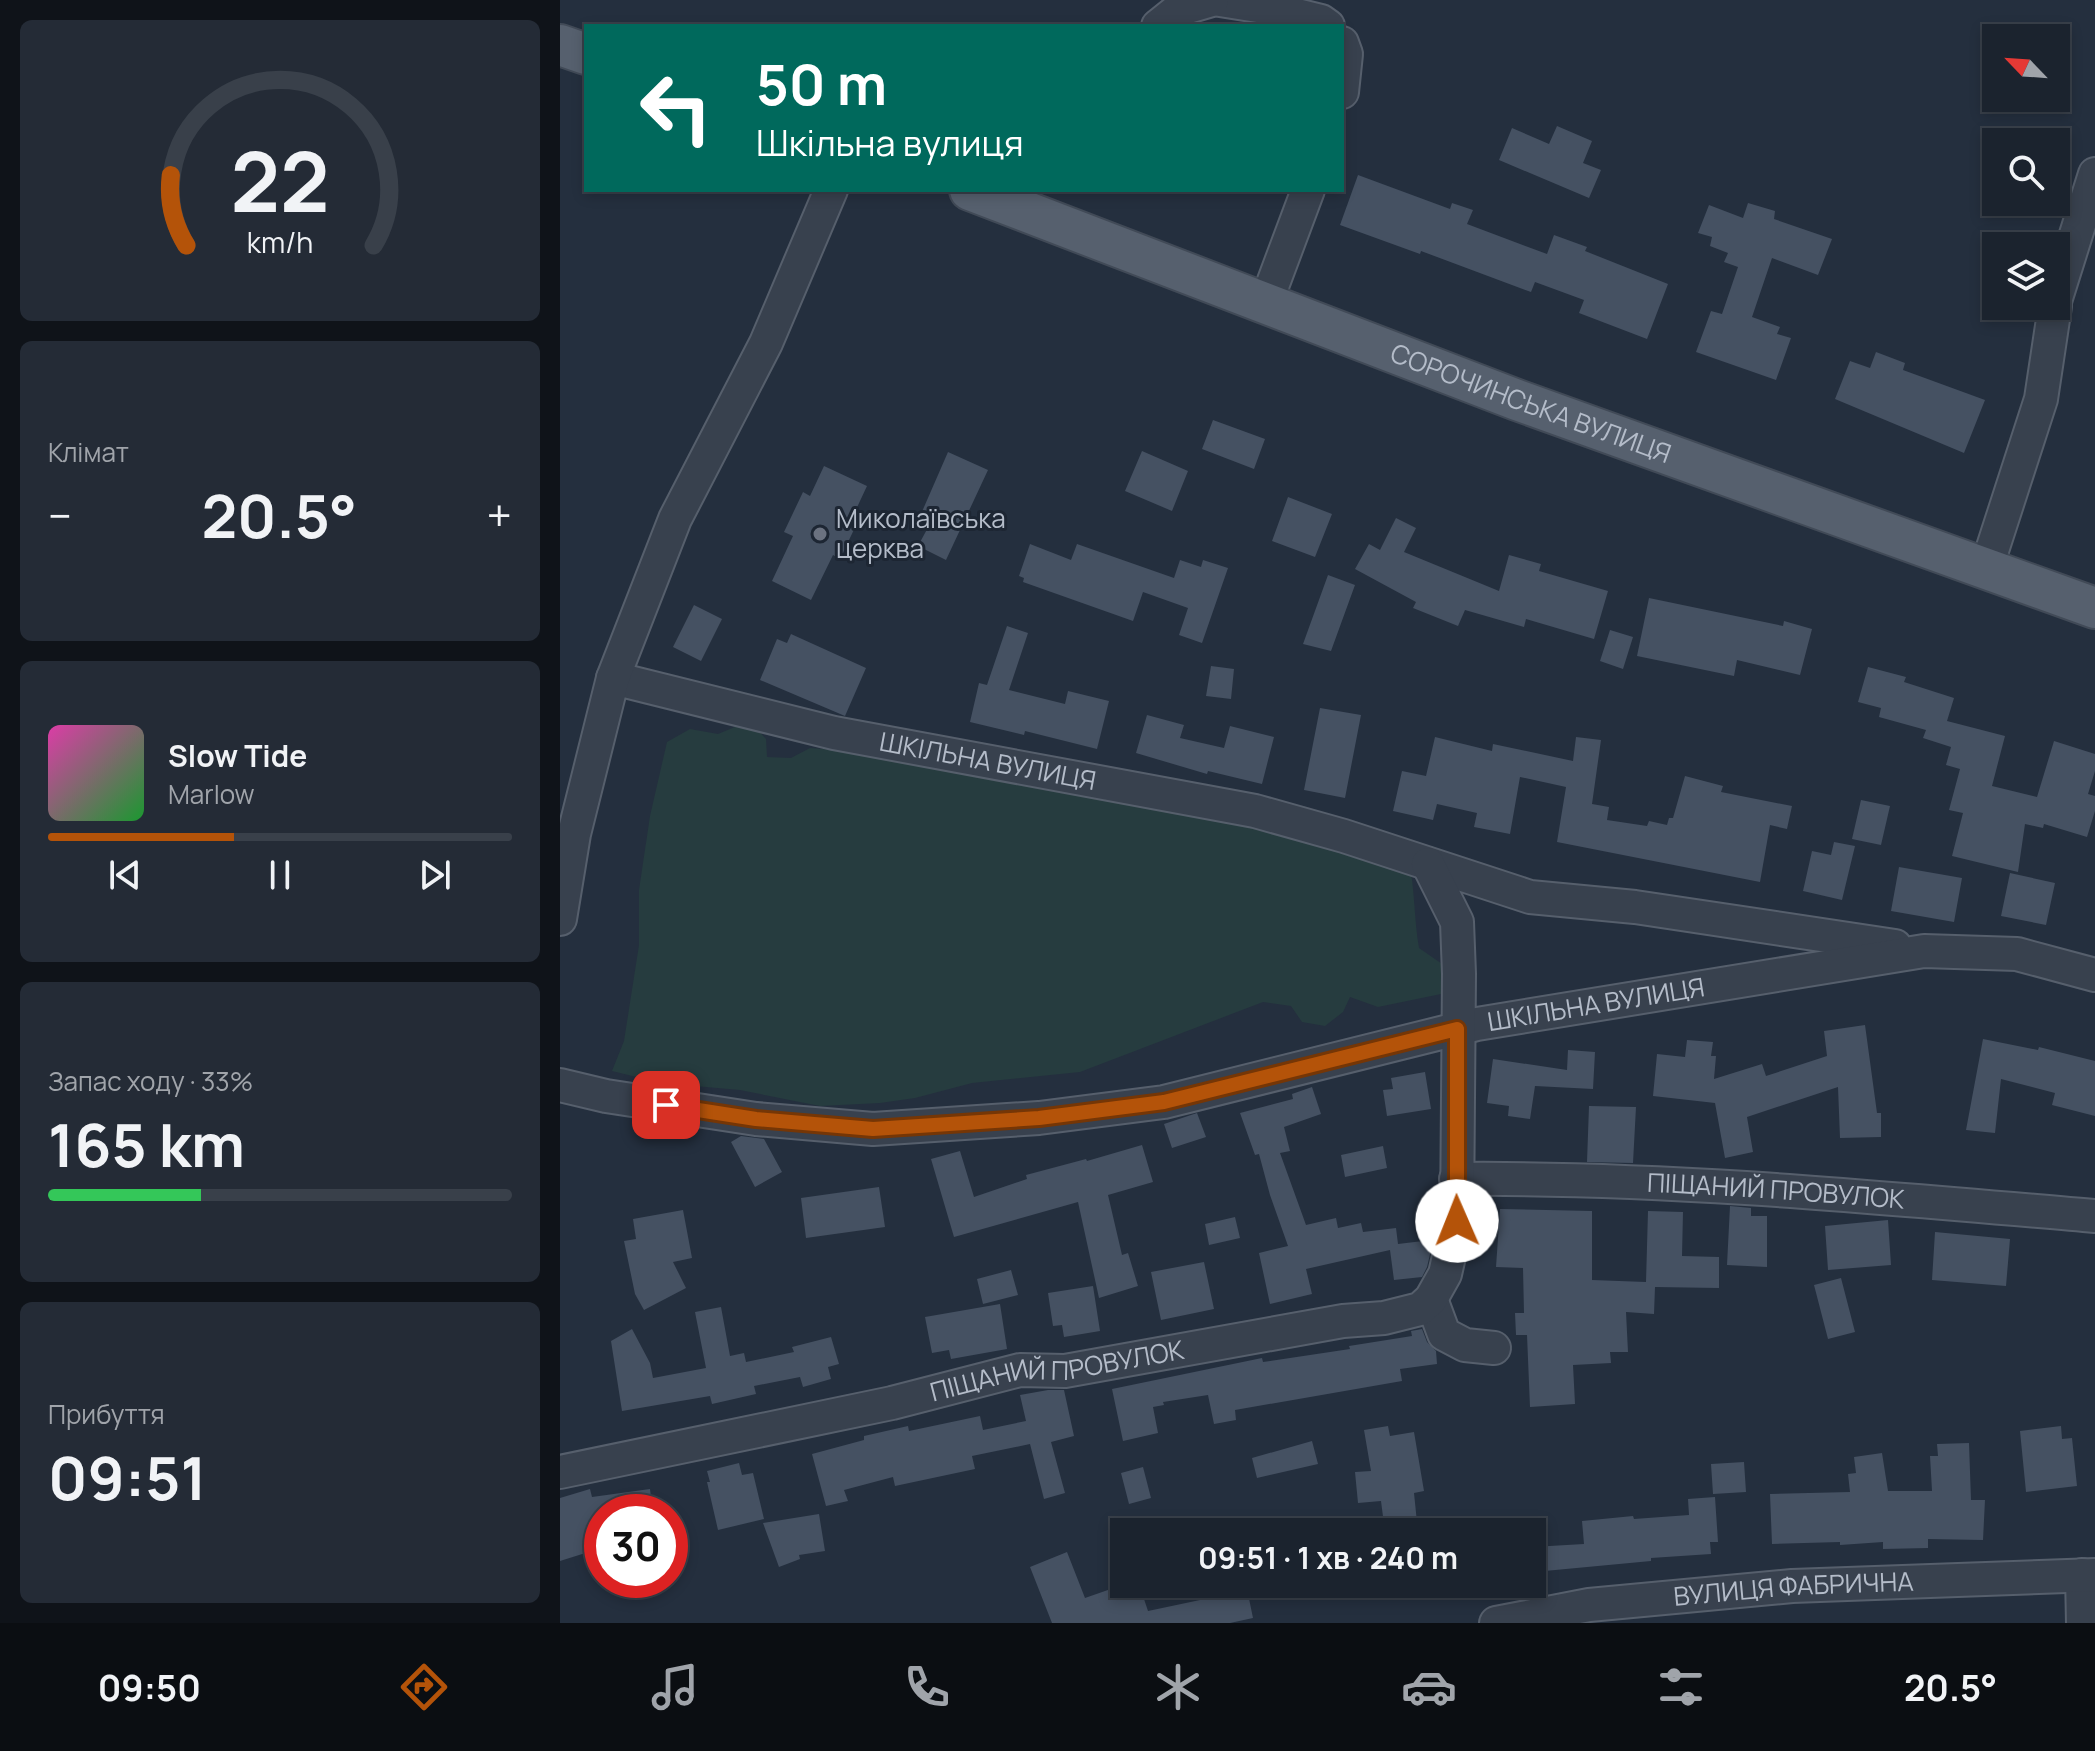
<!DOCTYPE html>
<html lang="uk">
<head>
<meta charset="utf-8">
<style>
  :root { --surface:#1b232e; --page:#242b36; --text:#f1f3f6; --muted:#a0a4aa; --line:#39404a; --accent:#b45309 }
  body { margin:0; font-family:Manrope,sans-serif; background:var(--page); color:var(--text); height:100vh; display:flex; flex-direction:column; font-size:30px; white-space:nowrap }
  * { box-sizing:border-box; margin:0 }
  p { font-size:26px; color:var(--muted) }
  .icon { flex:none; width:44px; height:44px; fill:none; stroke:currentColor; stroke-width:2; stroke-linecap:round; stroke-linejoin:round }
  .map { position:relative; flex:1; overflow:hidden }
  .drawer { display:flex; flex-direction:column; gap:20px; padding:20px; background:#0f1319; width:560px }
  .drawer>* { flex:none }
  .top-card { position:absolute; left:24px; top:24px; width:760px; height:168px; border-radius:0px; box-shadow:0 4px 12px #0003,0 0 0 2px var(--line); background:#00695c; color:#fff; overflow:hidden }
  .needle { width:52px; rotate:295deg }
  .buttons { position:absolute; left:1422px; top:24px; display:grid; gap:16px }
  .buttons a { display:grid; place-items:center; width:88px; height:88px; border-radius:0px; background:var(--surface); box-shadow:0 4px 12px #0003,0 0 0 2px var(--line); font-size:40px }
  .speed { position:absolute; left:24px; top:1494px; display:flex; gap:16px; font-size:40px; font-weight:700; text-align:center }
  .speed>* { display:grid; place-content:center; width:104px; height:104px; border-radius:50%; background:var(--surface); box-shadow:0 4px 12px #0003,0 0 0 2px var(--line); line-height:1 }
  .speed .limit { border:12px solid #d22; background:#fff; color:#111 }
  .pin { position:absolute; display:grid; place-items:center; width:68px; height:68px; color:#fff; margin:-34px; border-radius:16px; box-shadow:0 4px 12px #0006 }
  .me { position:absolute; width:88px; margin:-44px; rotate:359deg; stroke-linejoin:round; filter:drop-shadow(0 0 6px #0008) }
  .turn { display:flex; align-items:center; gap:28px; height:168px; padding:0 40px; font-size:36px }
  .turn .icon { width:104px; height:104px; stroke-width:2.5 }
  .turn b { display:block; font-size:56px; line-height:68px }
  .big { font-size:60px; font-weight:700; line-height:1.1 }
  .drawer .widget { flex:1; display:flex; flex-direction:column; justify-content:center; gap:12px; min-width:0; padding:0 28px; border-radius:12px; background:var(--page) }
  .drawer .dial { align-items:center; gap:0 }
  .dial svg { height:208px; overflow:visible; fill:none; stroke:var(--line); stroke-width:7; stroke-linecap:round; text-anchor:middle }
  .dial text { fill:var(--text); stroke:none }
  .song { display:flex; align-items:center; gap:24px }
  .cover { width:96px; height:96px; border-radius:12px; background:linear-gradient(135deg,hsl(320 70% 55%),hsl(130 70% 35%)) }
  .played { height:8px; border-radius:4px; background:linear-gradient(90deg,var(--accent) 40%,var(--line) 40%) }
  .keys { display:flex; justify-content:space-around; direction:ltr }
  .heat { display:flex; justify-content:space-between; align-items:center; font-size:44px; direction:ltr }
  .charge { height:12px; border-radius:6px; background:linear-gradient(90deg,#34c759 33%,var(--line) 0) }
  .trip { position:absolute; left:550px; top:1518px; width:436px; height:80px; border-radius:0px; background:var(--surface); box-shadow:0 4px 12px #0003,0 0 0 2px var(--line); font-weight:700; line-height:80px; text-align:center }
  .dock { display:flex; height:128px; justify-content:space-around; align-items:center; background:#0b0e12; color:var(--muted) }
  .dock .icon { width:56px; height:56px }
  .dock .current { color:var(--accent) }
  .dock b { font-size:36px; color:var(--text) }
  main { display:flex; flex:1; min-height:0 }
  .map>svg:first-child { display:block }
  .green { fill:#263c3f }
  .building { fill:#455162 }
  .lines { fill:none; stroke-linecap:round; stroke-linejoin:round }
  .minor-casing { stroke:#565f6c; stroke-width:36 }
  .major-casing { stroke:#414a57; stroke-width:44 }
  .minor { stroke:#38414e; stroke-width:32 }
  .major { stroke:#56606e; stroke-width:40 }
  .route-casing { stroke:#753606; stroke-width:20 }
  .route { stroke:#b45309; stroke-width:14 }
  .worship-dot { fill:#6b7280; stroke:#1d2633; stroke-width:3 }
  .labels { text-anchor:middle; stroke-width:6; stroke-linejoin:round; paint-order:stroke }
  .street-label { font-size:26px; fill:#b4bcc9; stroke:#1d2633 }
  .poi-label { font-size:26px; fill:#b4bcc9; stroke:#1d2633; text-anchor:start }
</style>
</head>
<body>
<main>
<section class="drawer">
<div class="widget dial"><svg viewBox="0 0 100 80">
<path d="M14 69A42 42 0 1 1 86 69"/>
<path d="M14 69A42 42 0 0 1 8 42" stroke="#b45309"/>
<text x="50" y="56" font-size="32" font-weight="700">22</text>
<text x="50" y="72" font-size="11">km/h</text>
</svg></div>
<div class="widget"><p>Клімат</p>
<div class="heat"><a>−</a><b class="big">20.5°</b><a>+</a></div>
</div>
<div class="widget">
<div class="song"><i class="cover"></i><div><b>Slow Tide</b><p>Marlow</p></div></div>
<div class="played"></div>
<div class="keys"><svg class="icon" aria-label="previous" viewBox="0 0 24 24"><path d="M18 5L8 12l10 7zM5 5v14"/></svg><svg class="icon" aria-label="pause" viewBox="0 0 24 24"><path d="M8 5v14M16 5v14"/></svg><svg class="icon" aria-label="next" viewBox="0 0 24 24"><path d="M6 5l10 7-10 7zM19 5v14"/></svg></div>
</div>
<div class="widget"><p>Запас ходу · 33%</p><b class="big">165 km</b><div class="charge"></div></div>
<div class="widget"><p>Прибуття</p><b class="big">09:51</b></div>
</section>
<div class="map">
<svg width="1535" height="1623" viewBox="0 0 1535 1623">
  <rect width="100%" height="100%" fill="#242f3e"/>
  <!-- green -->
  <path class="green" d="M182,724l11,1 13,14 1,18 24,1 19,-10 41,3 266,44 292,66c6,29 5,58 10,87l26,18 -4,28 -63,13 -28,-10 -7,15 -18,14 -23,-4 -11,-16 -28,-4 -183,70 -108,11 -57,15 -35,5 -60,3 -80,-16 -79,-7 -49,-12 12,-30 15,-96v-55l11,-74 17,-74 23,-13 28,5z"/>
  <!-- building -->
  <path class="building" d="M997,126l35,15 -9,22 18,7 -12,28 -90,-38 13,-32 37,16z
    M798,175l92,34 2,-6 21,7 -6,14 80,30 7,-19 33,12 -2,4 83,33 -21,55 -68,-26 5,-13 -49,-18 -4,10 -110,-41 -1,3 -80,-29z
    M1188,203l27,8 -1,8 58,20 -14,36 -46,-17 -20,59 28,10 -3,7 14,4 -15,42 -80,-28 15,-41 11,3 16,-47 -14,-5 4,-9 -18,-7 2,-9 -14,-4 11,-28 34,13z
    M1316,352l29,11 -2,7 82,30 -21,53 -129,-54 15,-38 20,7z
    M653,420l52,19 -11,30 -52,-20z
    M582,451l46,20 -16,40 -47,-20z
    M388,452l40,18 -42,90 -28,-14 14,-26 -11,-6z
    M264,466l43,20 -14,30 6,3 -19,40 -7,-4 -22,45 -39,-19 21,-45 -9,-4 19,-40 7,4z
    M728,497l44,17 -17,43 -43,-16z
    M836,518l20,10 -12,24 95,39 10,-36 32,9 -2,7 69,20 -14,48 -68,-20 -2,8 -59,-17 -7,16 -45,-18 3,-6 -61,-33 14,-25 11,6z
    M470,544l41,16 6,-16 97,34 6,-18 21,7 2,-7 25,8 -26,75 -23,-8 9,-27 -45,-16 -10,29 -110,-39 1,-4 -5,-2z
    M768,575l27,10 -24,66 -28,-7z
    M1089,598l134,28 1,-5 28,8 -12,46 -63,-15 -3,16 -97,-20z
    M134,605l28,14 -21,42 -28,-14z
    M447,626l21,7 -19,57 56,14 3,-13 41,10 -12,48 -72,-18 -1,4 -54,-13 9,-39 8,2z
    M1050,630l23,7 -10,32 -23,-8z
    M231,634l75,34 -21,48 -85,-36 17,-41 10,4z
    M651,666l23,3 -3,30 -25,-3z
    M1308,667l38,10 -2,5 50,16 -7,23 58,15 -13,50 45,11 17,-56 41,13v17l-7,23 7,2v15l-8,26 -43,-13 -1,4 -18,-4 -7,48 -66,-16 11,-43 -14,-3 11,-41 -14,-4 5,-18 -28,-9 3,-8 -47,-13 2,-9 -23,-6z
    M760,708l41,7 -16,83 -41,-8z
    M587,715l37,10 -4,13 44,10 6,-22 44,11 -12,47 -54,-13 -1,3 -71,-21z
    M875,737l57,14 1,-7 80,17 3,-24 25,3 -9,64 17,3 -2,13 40,6 2,-5 18,4 2,-7h4l12,-42 38,10 -2,6 71,14 -5,23 -17,-4 -10,57 -203,-40 9,-55 -46,-10 -10,57 -36,-7 3,-14 -40,-9 -4,16 -40,-9 9,-40 24,5z
    M1301,800l29,6 -9,39 -29,-6z
    M1274,842l21,4 -13,54 -39,-9 9,-40 19,4z
    M1339,867l63,11 -8,44 -63,-11z
    M1450,873l45,10 -9,42 -45,-9z
    M1305,1025l12,88h4v24l-41,1 -2,-51 -91,30 6,35 -28,6 -10,-55 -62,-7 4,-42 28,3 2,-17 26,2 -2,14h5l-2,23 48,-15 4,12 61,-20 -3,-25z
    M1423,1039l55,11 1,-3 56,14v55l-43,-11 3,-12 -54,-14 -6,54 -29,-3z
    M1008,1050l27,2 -2,37 -58,-3 -5,33 -22,-3 1,-10 -22,-3 6,-44 74,11z
    M865,1072l6,37 -44,7 -4,-26 10,-1 -2,-11z
    M752,1087l9,27 -37,13 6,24 -10,2 26,72 30,-7 2,10 23,-5 2,9 33,-4 2,16 33,-4 1,6 -5,21 -5,10 -28,3 -4,-30 -84,19 6,25 -42,10 -11,-51 29,-7 -18,-51 -11,-41 -4,1 -15,-42 53,-14 -1,-5z
    M1029,1106l47,1 -3,56 -46,-1z
    M637,1113l9,24 -34,11 -8,-24z
    M181,1136l23,3 18,33 -27,15 -24,-45z
    M582,1145l11,37 -45,13 14,60 6,-2 10,33 -39,12 -21,-96 -124,35 -23,-78 29,-8 14,46 53,-18 -1,-4 60,-16 1,2z
    M823,1146l4,22 -42,9 -4,-22z
    M319,1187l6,40 -79,11 -5,-40z
    M1170,1206l21,2v8h16v51l-40,-2z
    M940,1209l92,2v69l54,2 2,-71 35,1 -1,44 37,1v31l-64,-1 -1,27 -28,-2 2,40h-18l1,11 -38,2 2,39 -45,3 -3,-72h-11l-1,-22h9l-1,-45 -27,-1z
    M123,1210l9,48 -19,4 13,26 -42,22 -9,-16 -11,-53 12,-2 -3,-20z
    M675,1217l5,21 -31,7 -4,-21z
    M1328,1220l3,45 -63,5 -3,-44z
    M1375,1232l75,7 -4,47 -74,-6z
    M644,1262l10,47 -53,11 -10,-48z
    M451,1270l7,25 -35,9 -6,-25z
    M1281,1278l14,54 -27,7 -14,-54z
    M533,1286l7,45 -36,6 -2,-12 -9,1 -5,-33z
    M440,1304l7,45 -56,10 -2,-9 -17,3 -7,-36z
    M161,1307l9,49 14,-3 2,9 48,-10 -2,-5 39,-10 8,27 -11,3 3,12 -28,8 -3,-10 -46,9 2,8 -44,10 -2,-8 -88,15 -11,-70 21,-12 18,34 3,15 53,-10 -11,-56z
    M862,1329l5,13 9,9 1,13 -37,5 2,12 -167,29 1,10 -22,4 -6,-29 -45,7 1,3 -11,2 5,26 -35,8 -11,-52 150,-31 1,4 87,-13 -1,-3 63,-10 -1,-5z
    M488,1390h16l10,46 -23,6 14,51 -21,6 -14,-55 -58,12 3,13 -80,17 -2,-9 -49,13 4,11 -22,5 -14,-52 52,-14v-4l44,-10 1,5 71,-15 3,14 43,-9 -6,-26z
    M828,1426l2,10 24,-4 10,59 -10,2 4,39h-33l-4,-31 -23,2 -3,-31 16,-1 -7,-41z
    M1501,1426l1,13 10,-1 5,48 -51,6 -6,-61z
    M752,1441l6,23 -61,14 -5,-20z
    M1409,1443l2,57h14l-2,40 -55,-1v9l-45,1v-7l-43,3v-3l-68,2 -2,-50 80,-2 -2,-18 8,-1 -2,-16 28,-4 6,38h44l-2,-35h8l-1,-12z
    M1184,1462l2,30 -33,2 -2,-30z
    M179,1463l3,12 11,-2 11,46 -46,11 -11,-48h3l-3,-11z
    M583,1467l8,31 -22,6 -8,-31z
    M30,1489l2,8 58,-8 3,23h-51v19l-12,4 5,15 -35,11v-63z
    M1155,1497l3,45h-8l1,12 -60,4v3l-117,11 -2,-25 52,-3 -2,-23 51,-5 1,3 55,-4 -1,-16z
    M259,1514l6,37 -26,4 1,4 -21,8 -16,-44z
    M507,1552l18,46 40,-14h14l9,27 52,-11 -3,-12 18,-4h31l7,34 -23,5h-178l-22,-56z"/>
  <g class="lines">
    <!-- minor casing -->
    <g class="minor-casing">
      <g id="minor">
        <path d="M660,0l44,7 57,14 7,5"/>
        <path d="M598,26l20,-16 34,-10"/>
        <path d="M782,43l4,11 -4,38"/>
        <path d="M1496,298l39,-124"/>
        <path d="M705,305l43,-115"/>
        <path d="M1426,569l55,-170 14,-93"/>
        <path id="s1" d="M53,678l221,55 421,78 89,25 186,61 105,10 260,39"/>
        <path d="M0,919l14,-85 39,-156 62,-159 91,-176 65,-153"/>
        <path id="s2" d="M0,1085l46,11 150,23 117,10 166,-11 125,-16 313,-78 447,-73 93,3 78,21"/>
        <path id="s3" d="M896,1179c211,-2 429,19 639,37"/>
        <path d="M871,1299l13,35 21,11 29,3"/>
        <path id="s4" d="M0,1472l332,-69 128,-33 45,1 278,-50 41,-3 36,-9 11,-10 14,-25 12,-53 2,-247 -2,-52 -29,-58"/>
        <path d="M1522,1575l1,48"/>
        <path id="s5" d="M936,1623l93,-18 203,-19 303,-11"/>
      </g>
    </g>
    <!-- major casing -->
    <g class="major-casing">
      <g id="major">
        <path d="M0,45l26,9"/>
        <path id="s6" d="M410,190l547,210 578,208"/>
      </g>
    </g>
    <!-- minor -->
    <use href="#minor" class="minor"/>
    <!-- major -->
    <use href="#major" class="major"/>
  </g>
  <g class="lines">
    <!-- route casing -->
    <g class="route-casing">
      <path id="route" d="M106,1105l90,14 117,10 166,-11 125,-16 293,-73v192"/>
    </g>
    <!-- route -->
    <use href="#route" class="route"/>
  </g>
  <!-- markers -->
  <circle class="worship-dot" cx="260" cy="534" r="8"/>
  <g class="labels">
    <!-- street labels -->
    <g class="street-label">
      <text dy="9" stroke="none"><textPath href="#s6" startOffset="600">СОРОЧИНСЬКА ВУЛИЦЯ</textPath></text>
      <text dy="9" stroke="none"><textPath href="#s1" startOffset="384">ШКІЛЬНА ВУЛИЦЯ</textPath></text>
      <text dy="9" stroke="none"><textPath href="#s2" startOffset="1052">ШКІЛЬНА ВУЛИЦЯ</textPath></text>
      <text dy="9" stroke="none"><textPath href="#s3" startOffset="320">ПІЩАНИЙ ПРОВУЛОК</textPath></text>
      <text dy="9" stroke="none"><textPath href="#s4" startOffset="508">ПІЩАНИЙ ПРОВУЛОК</textPath></text>
      <text dy="9" stroke="none"><textPath href="#s5" startOffset="300">ВУЛИЦЯ ФАБРИЧНА</textPath></text>
    </g>
    <!-- poi labels -->
    <g class="poi-label">
      <text x="276" y="528">Миколаївська<tspan x="276" dy="30">церква</tspan></text>
    </g>
  </g>
</svg>
<div class="buttons">
<a><svg class="needle" viewBox="-14 -14 28 28"><path d="M0-13l5 13h-10z" fill="#e53935"/><path d="M0 13l5-13h-10z" fill="#a0a4aa"/></svg></a>
<a><svg class="icon" aria-label="search" viewBox="0 0 24 24"><circle cx="10" cy="10" r="6"/><path d="M15 15l6 6"/></svg></a>
<a><svg class="icon" aria-label="layers" viewBox="0 0 24 24"><path d="M12 4l9 5-9 5-9-5zM3 14l9 5 9-5"/></svg></a>
</div>
<div class="speed"><div class="limit">30</div></div>
<div class="pin" style="left:106px;top:1105px;background:#d93025"><svg class="icon" aria-label="arrive" viewBox="0 0 24 24"><path d="M6 21V4h12l-3 4 3 4H6"/></svg></div>
<svg class="me" style="left:897px;top:1221px" viewBox="-20 -20 40 40"><circle r="19" fill="#fff"/><path d="M0-13L10 11 0 6-10 11z" fill="#b45309"/></svg>
<div class="trip">09:51 · 1 хв · 240 m</div>
<div class="top-card">
<div class="turn"><svg class="icon" aria-label="left" viewBox="0 0 24 24"><path d="M17 20v-9H6M10 6l-5 5 5 5"/></svg><div><b>50 m</b>Шкільна вулиця</div></div>
</div>
</div>
</main>
<nav class="dock">
<b>09:50</b>
<svg class="icon current" aria-label="directions" viewBox="0 0 24 24"><path d="M12 3l9 9-9 9-9-9zM9 14v-3h6M13 9l2 2-2 2"/></svg>
<svg class="icon" aria-label="music" viewBox="0 0 24 24"><path d="M9 18V5l10-2v13"/><circle cx="6" cy="18" r="3"/><circle cx="16" cy="16" r="3"/></svg>
<svg class="icon" aria-label="phone" viewBox="0 0 24 24"><path d="M5 4h4l2 5-3 2q2 4 5 5l2-3 5 2v4C11 20 4 13 5 4z"/></svg>
<svg class="icon" aria-label="climate" viewBox="0 0 24 24"><path d="M12 3v18M4 7l16 10M4 17L20 7"/></svg>
<svg class="icon" aria-label="car" viewBox="0 0 24 24"><path d="M5 17H2v-5l4-1 3-4h7l3 4 3 1v5h-3M9 17h6M6 11h13"/><circle cx="7" cy="17" r="2"/><circle cx="17" cy="17" r="2"/></svg>
<svg class="icon" aria-label="filters" viewBox="0 0 24 24"><path d="M4 7h16M4 17h16"/><circle cx="9" cy="7" r="2"/><circle cx="15" cy="17" r="2"/></svg>
<b>20.5°</b>
</nav>
</body>
</html>
